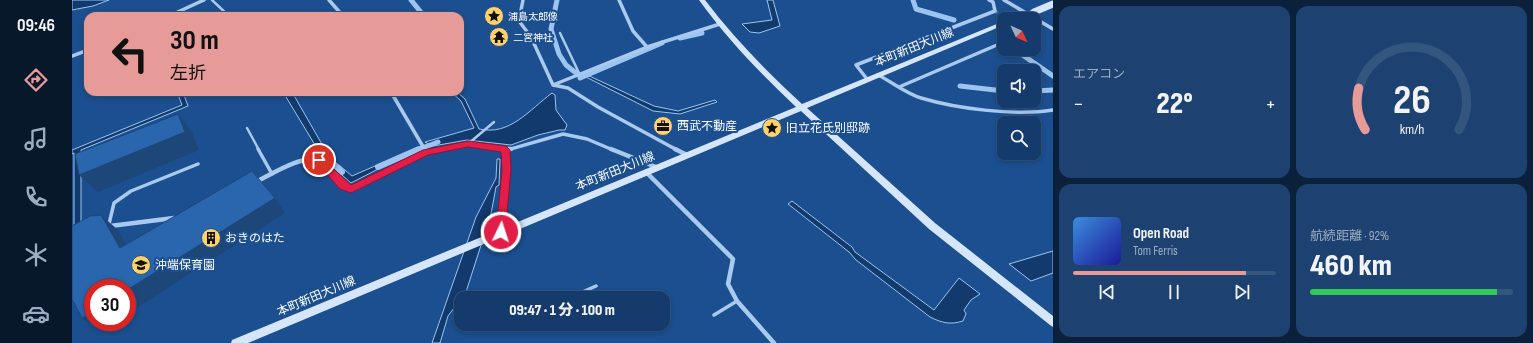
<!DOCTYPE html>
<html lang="ja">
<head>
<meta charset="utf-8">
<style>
  :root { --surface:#143b6b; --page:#1d4271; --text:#f1f3f6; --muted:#9dadc1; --line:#33557e; --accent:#e69b98 }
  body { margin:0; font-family:"Sofia Sans Condensed","Noto Sans JP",sans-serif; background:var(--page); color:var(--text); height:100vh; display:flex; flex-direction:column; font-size:15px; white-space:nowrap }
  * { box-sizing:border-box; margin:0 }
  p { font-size:13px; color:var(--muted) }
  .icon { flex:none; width:22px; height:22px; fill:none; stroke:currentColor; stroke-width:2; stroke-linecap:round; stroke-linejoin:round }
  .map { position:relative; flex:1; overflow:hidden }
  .side { display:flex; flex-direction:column; gap:6px; padding:6px; background:#0b203b; width:480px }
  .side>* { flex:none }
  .hud { position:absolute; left:12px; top:12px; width:380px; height:84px; border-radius:12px; box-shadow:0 2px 6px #0003,0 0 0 1px var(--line); background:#e69b98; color:#111; overflow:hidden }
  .needle { width:26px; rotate:134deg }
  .controls { position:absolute; left:925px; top:12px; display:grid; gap:8px }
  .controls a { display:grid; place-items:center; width:44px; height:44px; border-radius:8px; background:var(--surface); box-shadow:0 2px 6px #0003,0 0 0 1px var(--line); font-size:20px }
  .speed { position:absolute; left:12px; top:279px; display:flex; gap:8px; font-size:20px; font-weight:700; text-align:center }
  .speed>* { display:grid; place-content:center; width:52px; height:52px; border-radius:50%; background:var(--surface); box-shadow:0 2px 6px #0003,0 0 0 1px var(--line); line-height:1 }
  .speed .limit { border:6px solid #d22; background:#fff; color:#111 }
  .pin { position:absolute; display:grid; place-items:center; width:34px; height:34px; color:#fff; margin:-17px; border:2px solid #fff; border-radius:50%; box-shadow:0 1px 4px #0007 }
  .me { position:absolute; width:44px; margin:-22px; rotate:4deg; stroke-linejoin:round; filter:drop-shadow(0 0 3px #0008) }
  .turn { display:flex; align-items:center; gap:14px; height:84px; padding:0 20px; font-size:18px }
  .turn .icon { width:52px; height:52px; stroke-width:2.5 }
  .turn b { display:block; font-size:28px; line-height:34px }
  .big { font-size:30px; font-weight:800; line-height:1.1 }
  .side .tile { flex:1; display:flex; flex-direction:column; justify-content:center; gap:6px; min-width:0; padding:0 14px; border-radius:12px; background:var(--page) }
  .side .dial { align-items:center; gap:0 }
  .dial svg { height:104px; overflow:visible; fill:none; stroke:var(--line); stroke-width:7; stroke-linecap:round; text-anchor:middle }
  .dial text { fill:var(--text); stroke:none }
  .song { display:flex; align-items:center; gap:12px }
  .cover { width:48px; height:48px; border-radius:6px; background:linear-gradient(135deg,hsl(210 70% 55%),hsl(240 70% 35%)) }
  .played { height:4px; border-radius:2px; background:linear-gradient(90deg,var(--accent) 85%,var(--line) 85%) }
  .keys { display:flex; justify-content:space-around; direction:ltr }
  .heat { display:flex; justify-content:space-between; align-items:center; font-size:22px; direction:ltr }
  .charge { height:6px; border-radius:3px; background:linear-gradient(90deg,#34c759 92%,var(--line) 0) }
  .side .tiles { flex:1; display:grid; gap:6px; grid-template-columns:repeat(2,1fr) }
  .trip { position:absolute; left:382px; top:291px; width:216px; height:40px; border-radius:12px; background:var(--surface); box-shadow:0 2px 6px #0003,0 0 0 1px var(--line); font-weight:800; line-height:40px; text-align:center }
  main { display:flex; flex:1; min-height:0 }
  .tab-bar { display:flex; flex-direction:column; width:72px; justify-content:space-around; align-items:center; background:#08182b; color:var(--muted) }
  .tab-bar .icon { width:28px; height:28px }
  .tab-bar .on { color:var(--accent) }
  .tab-bar b { font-size:18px; color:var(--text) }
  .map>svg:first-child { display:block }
  .water { fill:#123a6d; stroke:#9cc4f0 }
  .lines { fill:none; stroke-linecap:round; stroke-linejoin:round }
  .stream-far1 { stroke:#9cc4f0; stroke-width:5 }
  .stream { stroke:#9cc4f0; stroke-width:6 }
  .street-tunnel { stroke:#3d69a0; stroke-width:3.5; stroke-dasharray:3.5 1.5; stroke-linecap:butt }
  .lane-far1 { stroke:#a9c9ee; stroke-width:2.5 }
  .lane { stroke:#a9c9ee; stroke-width:3.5 }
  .street-far1 { stroke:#a9c9ee; stroke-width:3.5 }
  .street { stroke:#a9c9ee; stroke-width:4.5 }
  .secondary { fill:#d6e6fa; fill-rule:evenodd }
  .secondary-bridge { stroke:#d6e6fa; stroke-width:7 }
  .shaded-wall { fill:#1d4779 }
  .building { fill:#2a66ad; stroke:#1d4779 }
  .route { fill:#e11d48; stroke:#92132f }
  .labels { text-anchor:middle; stroke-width:4; stroke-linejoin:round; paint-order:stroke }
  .far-poi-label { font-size:10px; fill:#fff; stroke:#1b4f8f; text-anchor:start }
  .street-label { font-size:12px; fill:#fff; stroke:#1b4f8f }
  .poi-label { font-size:12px; fill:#fff; stroke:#1b4f8f; text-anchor:start }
</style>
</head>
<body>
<main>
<nav class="tab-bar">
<b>09:46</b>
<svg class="icon on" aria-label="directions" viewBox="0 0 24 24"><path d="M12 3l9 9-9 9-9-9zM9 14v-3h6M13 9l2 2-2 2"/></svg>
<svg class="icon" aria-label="music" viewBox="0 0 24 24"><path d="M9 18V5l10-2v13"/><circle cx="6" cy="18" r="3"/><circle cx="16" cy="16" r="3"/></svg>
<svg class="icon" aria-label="phone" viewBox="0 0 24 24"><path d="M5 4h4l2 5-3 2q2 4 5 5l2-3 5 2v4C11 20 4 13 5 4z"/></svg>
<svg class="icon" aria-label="climate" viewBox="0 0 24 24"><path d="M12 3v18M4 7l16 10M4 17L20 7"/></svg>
<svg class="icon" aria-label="car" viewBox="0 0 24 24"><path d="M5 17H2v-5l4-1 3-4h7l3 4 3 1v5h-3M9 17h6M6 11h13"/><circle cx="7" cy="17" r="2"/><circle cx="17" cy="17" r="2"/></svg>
</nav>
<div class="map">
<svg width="981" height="343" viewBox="0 0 981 343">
  <rect width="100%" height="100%" fill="#1b4f8f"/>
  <!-- water -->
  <path class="water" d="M0,0h37l-16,6 -21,4z
    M695,0h6l7,26 -21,7 -9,-1 -8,-8 30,-4z
    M513,74l69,32 24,5 37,-11 2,2 -37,12 -27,-3 -67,-34 -6,3 -2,-2z
    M105,92h6l5,14 -107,44v81l-7,2v-80l-2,1v-4l110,-45z
    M211,92h9l31,54 -1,7 -7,-8z
    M379,92h6l8,7 14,30c31,7 50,-19 73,-36l3,2 1,15 11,15 -2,5h-6l-21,5 -27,10 -44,-5 -34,6 -8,-4 49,-14 -13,-27z
    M425,159h3l-1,26 -3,2 -5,27 -25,78 -18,24 -8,27h-8l44,-126 20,-39z
    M312,162l2,3 -35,18 -17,-15 5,-3 13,11z
    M720,201l60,46 3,5 79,58 25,-32 21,16 -9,6 -7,10 2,4 -3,7c-13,4 -21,2 -33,-4l-74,-57 -7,-8 -61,-48z
    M981,251v22l-22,8 -22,-17z"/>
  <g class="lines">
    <!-- stream-far1 -->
    <path class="stream-far1" d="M339,0l13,16
      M485,0l-6,29 8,25 7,11 15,12
      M841,0l3,9 38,11
      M608,38l22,-5
      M942,49l39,27
      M508,78l82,-35
      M888,86l44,5
      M962,91l19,-1
      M247,147l1,3
      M345,150l21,-8"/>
    <!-- stream -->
    <path class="stream" d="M248,149l2,4 20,19
      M306,167l41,-18"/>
    <!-- street-tunnel -->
    <path class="street-tunnel" d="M923,11l12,8"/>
    <!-- lane-far1 -->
    <path class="lane-far1" d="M140,0l17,16
      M488,33l19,40
      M175,128l12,22
      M396,144l26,-22"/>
    <!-- lane -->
    <path class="lane" d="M186,149l14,25
      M37,224l5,-21 17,-12 67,-27
      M436,295l4,3
      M497,298l27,-12
      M642,315l23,-14"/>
    <!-- street-far1 -->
    <path class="street-far1" d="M257,0l14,16
      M451,0l-4,21 12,16 22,48 15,3 30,19 79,43
      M547,0l14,31 14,16
      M932,0l49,29
      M97,16l35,-16
      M962,33l6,3
      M0,56l16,-6
      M806,75c14,7 29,19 43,23 37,11 95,18 132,12
      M795,79l-11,-14 139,-54 -2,-9 -4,-2
      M481,85l94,-38 73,-23
      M827,87l105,-45
      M319,92l34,58
      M366,150l30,-6 36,6
      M435,150l56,-16 24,5 26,11"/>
    <!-- street -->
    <path class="street" d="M352,149l2,3
      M426,149h13
      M539,149l45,18
      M603,149l12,6
      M574,172l87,87 -5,25 9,17 37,42
      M184,182c14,-7 51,-31 66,-20 11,8 17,21 29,28l75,-38 18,-3
      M38,226l64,-8
      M429,232l5,-82"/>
    <!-- secondary -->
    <path class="secondary" d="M627,0h6c29,38 62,72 97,104l202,-83v4l-197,83 128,115 118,93v11l-3,-2 -121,-96 -128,-118 -553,232h-17l1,-3 564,-233c-35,-33 -69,-68 -97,-107z
      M962,10l2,1v2c-9,2 -16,6 -25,6l13,-7z"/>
    <!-- secondary-bridge -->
    <path class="secondary-bridge" d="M962,12l19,-8"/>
  </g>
  <!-- shaded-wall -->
  <path class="shaded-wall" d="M106,114l14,18 7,18 -101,42 -19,-17z
    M203,198l10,15 -158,101v-24z
    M29,215l16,14 20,33 -17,-14z
    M21,311v11h21l-13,8 -19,-12z"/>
  <!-- building -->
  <path class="building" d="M106,114l7,18 -106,43 -4,-21z
    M180,171l23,27 -148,92v-2h-34v23l-11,7 -10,-19v-73l18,-10 11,-1 19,33z"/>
  <!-- route -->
  <path class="route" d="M396,141l38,5 4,4 1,20 -6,65 -4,1 -5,-4 6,-62 -1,-18 -33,-5 -40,8 -77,38 -11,-4 -26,-29 5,-3 3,1 29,27 72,-35z"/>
  <!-- icons -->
  <defs>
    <g id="sight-disc" transform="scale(1)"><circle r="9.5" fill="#ffd166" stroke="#1b4f8f"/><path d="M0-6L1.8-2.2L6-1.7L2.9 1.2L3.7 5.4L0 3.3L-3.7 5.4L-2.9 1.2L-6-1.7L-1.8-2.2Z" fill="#111"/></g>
    <g id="temple-disc" transform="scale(1)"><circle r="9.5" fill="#ffd166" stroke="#1b4f8f"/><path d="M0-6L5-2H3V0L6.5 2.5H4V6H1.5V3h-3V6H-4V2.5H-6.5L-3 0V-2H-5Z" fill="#111"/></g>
    <g id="office-disc" transform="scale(1)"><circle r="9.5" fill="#ffd166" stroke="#1b4f8f"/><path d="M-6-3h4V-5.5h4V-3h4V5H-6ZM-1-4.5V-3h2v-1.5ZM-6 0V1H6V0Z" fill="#111"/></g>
    <g id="building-disc" transform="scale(1)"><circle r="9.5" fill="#ffd166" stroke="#1b4f8f"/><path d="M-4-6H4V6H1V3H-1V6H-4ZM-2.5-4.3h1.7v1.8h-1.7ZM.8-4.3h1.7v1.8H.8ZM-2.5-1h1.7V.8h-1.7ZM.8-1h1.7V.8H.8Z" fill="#111"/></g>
    <g id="school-disc" transform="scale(1)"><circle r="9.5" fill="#ffd166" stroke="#1b4f8f"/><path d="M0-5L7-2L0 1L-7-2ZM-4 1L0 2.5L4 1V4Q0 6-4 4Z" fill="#111"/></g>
  </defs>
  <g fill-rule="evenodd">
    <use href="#sight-disc" x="422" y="16"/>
    <use href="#temple-disc" x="427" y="37"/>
    <use href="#office-disc" x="591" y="126"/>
    <use href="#sight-disc" x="700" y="128"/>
    <use href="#building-disc" x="139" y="238"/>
    <use href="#school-disc" x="69" y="265"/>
  </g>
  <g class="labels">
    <!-- far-poi labels -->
    <g class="far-poi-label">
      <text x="436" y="20">浦島太郎像</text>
      <text x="441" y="41">二宮神社</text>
    </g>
    <!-- street labels -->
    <g class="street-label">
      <text transform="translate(842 47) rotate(-22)" y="4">本町新田大川線</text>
      <text transform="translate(543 171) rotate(-22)" y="4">本町新田大川線</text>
      <text transform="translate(244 296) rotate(-23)" y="4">本町新田大川線</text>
    </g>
    <!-- poi labels -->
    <g class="poi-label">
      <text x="605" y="130">西武不動産</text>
      <text x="714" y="132">旧立花氏別邸跡</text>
      <text x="153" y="242">おきのはた</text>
      <text x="83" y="269">沖端保育園</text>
    </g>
  </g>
</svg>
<div class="controls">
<a><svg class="needle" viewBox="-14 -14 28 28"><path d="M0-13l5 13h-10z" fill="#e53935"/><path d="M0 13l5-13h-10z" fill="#9dadc1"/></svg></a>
<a><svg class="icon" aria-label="sound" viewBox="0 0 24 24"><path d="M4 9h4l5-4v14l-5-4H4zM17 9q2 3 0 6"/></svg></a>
<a><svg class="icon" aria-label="search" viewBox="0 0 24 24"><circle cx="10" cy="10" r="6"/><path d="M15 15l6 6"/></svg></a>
</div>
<div class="speed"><div class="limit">30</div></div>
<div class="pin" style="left:247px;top:160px;background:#d93025"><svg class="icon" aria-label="arrive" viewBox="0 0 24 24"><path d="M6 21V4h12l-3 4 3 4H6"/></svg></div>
<svg class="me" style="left:429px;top:232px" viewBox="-20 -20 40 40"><circle r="17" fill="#e11d48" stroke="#fff" stroke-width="3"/><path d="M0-11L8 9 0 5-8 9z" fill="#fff"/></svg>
<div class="trip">09:47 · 1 分 · 100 m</div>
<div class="hud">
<div class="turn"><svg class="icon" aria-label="left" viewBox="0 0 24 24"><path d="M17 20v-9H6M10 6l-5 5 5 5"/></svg><div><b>30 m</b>左折</div></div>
</div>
</div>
<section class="side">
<div class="tiles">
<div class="tile"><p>エアコン</p>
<div class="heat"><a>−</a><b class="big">22°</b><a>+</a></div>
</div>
<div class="tile dial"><svg viewBox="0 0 100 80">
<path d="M14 69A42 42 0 1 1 86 69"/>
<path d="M14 69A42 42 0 0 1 9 37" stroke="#e69b98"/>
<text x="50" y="56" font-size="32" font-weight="700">26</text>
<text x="50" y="72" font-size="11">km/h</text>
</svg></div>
<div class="tile">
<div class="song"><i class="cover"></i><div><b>Open Road</b><p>Tom Ferris</p></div></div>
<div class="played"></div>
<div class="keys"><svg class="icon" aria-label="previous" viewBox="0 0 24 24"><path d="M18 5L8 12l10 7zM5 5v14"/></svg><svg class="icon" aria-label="pause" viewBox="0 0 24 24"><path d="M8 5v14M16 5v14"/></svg><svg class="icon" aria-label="next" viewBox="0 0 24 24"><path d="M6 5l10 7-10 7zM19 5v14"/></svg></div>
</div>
<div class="tile"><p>航続距離 · 92%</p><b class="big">460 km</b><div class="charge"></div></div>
</div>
</section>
</main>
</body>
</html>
